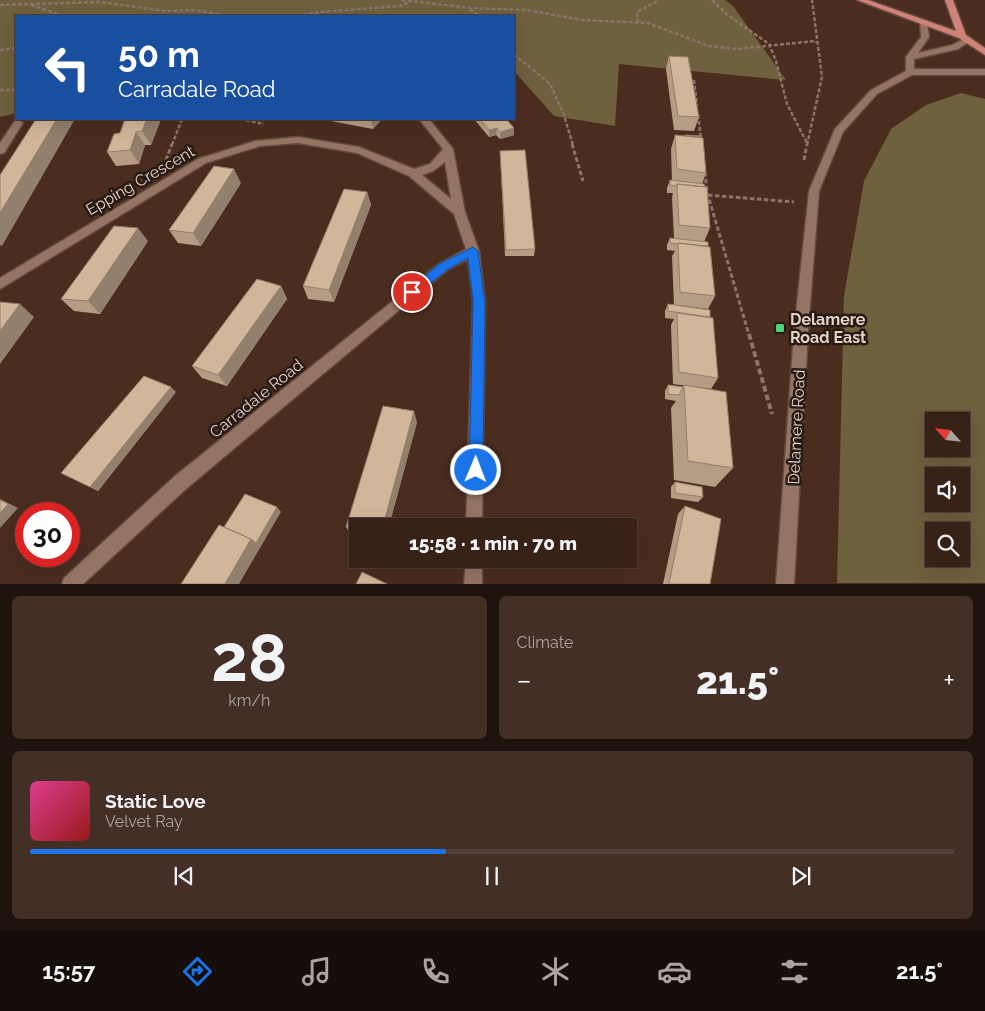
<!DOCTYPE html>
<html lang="en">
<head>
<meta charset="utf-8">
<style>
  :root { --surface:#382218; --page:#432f25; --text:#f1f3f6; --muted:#aba4a2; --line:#523f37; --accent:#1a73e8 }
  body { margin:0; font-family:Raleway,sans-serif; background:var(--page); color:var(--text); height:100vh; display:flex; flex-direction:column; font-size:19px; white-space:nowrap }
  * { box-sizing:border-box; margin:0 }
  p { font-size:16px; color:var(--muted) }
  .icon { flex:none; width:28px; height:28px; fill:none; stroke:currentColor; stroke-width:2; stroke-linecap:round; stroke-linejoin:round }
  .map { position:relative; height:584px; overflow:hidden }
  .side { display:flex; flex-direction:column; gap:12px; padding:12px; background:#1f130d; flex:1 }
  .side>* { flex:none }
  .top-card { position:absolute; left:15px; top:15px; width:500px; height:105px; border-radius:0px; box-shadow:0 5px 20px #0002,0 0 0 1px var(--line); background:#1a4fa0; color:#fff; overflow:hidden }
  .needle { width:32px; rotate:297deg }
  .buttons { position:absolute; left:925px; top:412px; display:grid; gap:10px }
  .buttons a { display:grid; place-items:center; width:45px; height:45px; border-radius:0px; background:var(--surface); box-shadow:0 5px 20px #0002,0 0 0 1px var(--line); font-size:25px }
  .speed { position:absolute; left:15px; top:502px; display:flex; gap:10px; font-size:25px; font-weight:700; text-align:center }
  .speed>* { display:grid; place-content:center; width:65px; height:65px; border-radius:50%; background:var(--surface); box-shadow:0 5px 20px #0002,0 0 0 1px var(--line); line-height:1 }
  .speed .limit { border:8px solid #d22; background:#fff; color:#111 }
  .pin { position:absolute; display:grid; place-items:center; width:42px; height:42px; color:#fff; margin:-21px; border:2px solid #fff; border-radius:50%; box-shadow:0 1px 5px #0007 }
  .me { position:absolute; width:55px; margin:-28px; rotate:1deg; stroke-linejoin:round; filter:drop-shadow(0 0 4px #0008) }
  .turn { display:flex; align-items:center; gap:18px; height:105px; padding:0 20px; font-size:22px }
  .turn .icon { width:65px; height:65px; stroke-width:2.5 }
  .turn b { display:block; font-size:35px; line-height:42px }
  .big { font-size:38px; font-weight:800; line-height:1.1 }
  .side .widget { flex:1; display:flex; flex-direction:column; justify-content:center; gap:8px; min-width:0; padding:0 18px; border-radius:8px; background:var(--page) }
  .side .dial { align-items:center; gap:0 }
  .dial b { font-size:65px; line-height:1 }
  .song { display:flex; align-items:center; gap:15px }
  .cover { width:60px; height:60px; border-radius:8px; background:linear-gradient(135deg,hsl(330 70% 55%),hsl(0 70% 35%)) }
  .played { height:5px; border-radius:2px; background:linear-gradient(90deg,var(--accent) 45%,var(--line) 45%) }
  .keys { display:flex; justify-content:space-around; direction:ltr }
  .heat { display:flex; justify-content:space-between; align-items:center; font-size:28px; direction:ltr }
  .side .tiles { flex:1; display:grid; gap:12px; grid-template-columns:1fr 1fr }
  .widget:last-child { grid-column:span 2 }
  .trip { position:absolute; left:349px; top:518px; width:288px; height:50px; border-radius:0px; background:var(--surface); box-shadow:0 5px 20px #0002,0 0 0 1px var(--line); font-weight:800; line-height:50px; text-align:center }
  .dock { display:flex; height:80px; justify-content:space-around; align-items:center; background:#160e0a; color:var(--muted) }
  .dock .icon { width:35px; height:35px }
  .dock .current { color:var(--accent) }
  .dock b { font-size:22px; color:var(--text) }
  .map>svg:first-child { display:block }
  .forest { fill:#6f603e; fill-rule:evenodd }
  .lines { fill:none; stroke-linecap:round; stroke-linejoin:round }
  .minor-casing { stroke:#62493e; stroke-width:3 }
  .major-casing { stroke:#62493e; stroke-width:3 }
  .path-far2 { stroke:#8d7368; stroke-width:2.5; stroke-dasharray:4 2; stroke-linecap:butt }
  .path-far1 { stroke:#8d7368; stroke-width:3; stroke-dasharray:4.5 2.5; stroke-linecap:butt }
  .path { stroke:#8d7368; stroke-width:4; stroke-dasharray:6 3; stroke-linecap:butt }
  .minor { fill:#967464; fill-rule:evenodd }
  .major { fill:#d08278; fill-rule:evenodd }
  .wall { fill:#b49d84 }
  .shaded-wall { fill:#927f6c }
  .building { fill:#d1b69a; stroke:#927f6c }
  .route { fill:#1a73e8; stroke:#114b97 }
  .poi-dot { fill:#49d778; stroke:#271a13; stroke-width:2 }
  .labels { text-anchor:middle; stroke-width:5; stroke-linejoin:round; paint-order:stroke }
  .street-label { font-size:16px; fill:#e4d0c8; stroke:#271a13 }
  .poi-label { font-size:16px; font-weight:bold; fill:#e4d0c8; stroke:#271a13; text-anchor:start }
</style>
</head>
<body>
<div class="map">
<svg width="985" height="584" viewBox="0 0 985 584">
  <rect width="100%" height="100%" fill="#4b2d20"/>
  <!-- forest -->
  <path class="forest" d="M0,0h725l8,6 53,74 -167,-16 -4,62 -61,-10 -40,-45v-55h-498v97l-16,4z
    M961,93l24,6v484h-148l7,-287 20,-115 27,-52 35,-24zM934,421h27v28h-27zM934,476h27v28h-27zM934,531h27v28h-27z"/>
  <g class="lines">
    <!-- minor casing -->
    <g class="minor-casing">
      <path id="minor" d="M920,19l7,2 2,16 -11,16 34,-8 16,-8 4,3 -14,9 -44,10v10h71v6h-73l-35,19 -34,38 -24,59 -11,141 -14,252h-18l18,-252 15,-141 26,-62 36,-39 35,-19v-14l15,-20z
        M419,119h10l24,30 12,63 14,39 6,51 -3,224h-16l7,-224 -5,-43 -21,11 -260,218 -104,96h-21l2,-6 111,-102 264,-212 27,-15 -12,-35 -45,-38 -52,-23 -59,-10 -38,3 -54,17 -206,126v-11l198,-119 57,-18 43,-4 61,10 55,22 16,-5 13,-15zM445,162l6,37 -29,-24 11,-4z
        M18,120l5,3 -19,30 -4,1v-11l15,-22z
        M466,559h16v25h-18z"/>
    </g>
    <!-- major casing -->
    <g class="major-casing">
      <path id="major" d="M857,0h11l88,31 -11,-31h8l13,35 19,13v7l-26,-17z"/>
    </g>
    <!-- path-far2 -->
    <path class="path-far2" d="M402,0l68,8 56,2 57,10 65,3 61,23 28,3 78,-8 1,2
      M712,0l17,16 40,28 7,17 11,43 20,39
      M0,5l100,-3 66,9 29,-1 33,6
      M31,5l33,11
      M470,9l9,7
      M297,16l23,-4 80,-6 10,-4
      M638,23l-1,-11 22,-12
      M0,50l16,-2
      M514,54l36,30 13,28 10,33
      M694,80l3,26
      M0,90h16
      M698,115l3,24
      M240,119l24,5
      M172,145l10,-26
      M807,145l15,-68 -10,-77"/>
    <!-- path-far1 -->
    <path class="path-far1" d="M572,144l11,37
      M166,160l6,-16
      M804,160l3,-16
      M705,172l2,20 42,143
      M708,195l86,7"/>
    <!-- path -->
    <path class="path" d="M749,334l23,80"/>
    <!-- minor -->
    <use href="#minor" class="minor"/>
    <!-- major -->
    <use href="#major" class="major"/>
  </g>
  <!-- wall -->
  <path class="wall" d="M669,56l30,61 -5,14 -20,-1 -8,-61z
    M161,119l-10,26h-6l-6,19 -23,2 -9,-14 13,-19z
    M320,119h62l-9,10z
    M474,119h32l8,9v7l-14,4 -4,-4 -7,2z
    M675,135l31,38 -4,11 8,44 -6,14 11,54 -7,13 -34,-4 -2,-49 3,-5 -8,-1v-5l3,-7h4l-2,-40 1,-5h-6v-5l3,-8 2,1 -1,-32z
    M500,151l35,98 -1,7h-29z
    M241,183l-40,63 -23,-3 -9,-13z
    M367,192l4,13 -37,97 -26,-3 -5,-13z
    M148,241l-48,73 -26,-3 -13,-12z
    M281,286l6,13 -60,87 -25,-8 -10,-12z
    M668,304l42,13 8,61 -7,11 -38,-5 -2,-59 3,-6 -9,-1v-7z
    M668,385l15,2 1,-2 49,83 -18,19 -41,-7 -3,-72 5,-7 -11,-2v-8z
    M176,392l-78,99 -37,-18z
    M417,422l-28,104h-31v10l-7,-1 -5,-8z
    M675,482l28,15 -5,5 -27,-4v-11z
    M685,506l25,78h-47l15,-70z"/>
  <!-- shaded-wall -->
  <path class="shaded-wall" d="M57,119h18l-73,127 -2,-1v-32z
    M147,119h14l-10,26 -9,-14z
    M371,119h11l-9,10z
    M497,128l-1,7 -7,2v-7z
    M514,128v7l-14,4v-7z
    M136,132l9,13 -6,19 -9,-14z
    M234,169l7,14 -40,63 -8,-13z
    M367,192l4,13 -37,97 -5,-12z
    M138,228l10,13 -48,73 -12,-13z
    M281,286l6,13 -60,87 -9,-11z
    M20,304l14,13 -34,47v-33z
    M171,387l5,5 -78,99 -8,-4z
    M414,411l3,11 -28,104h-6z
    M0,499l18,9 -18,20z
    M277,507l4,5 -42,72h-14l26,-45z"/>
  <!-- building -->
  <path class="building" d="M669,56l19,1 11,60 -21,-1z
    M36,119h21l-57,94v-38z
    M125,119h22l-5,12 -6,1 -6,18 -23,2 7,-18 6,-1z
    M480,119h26l8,9 -14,4 -3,-4 -8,2z
    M675,135l28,3 3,35 -29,-4z
    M685,135l16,1v1l-16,-1z
    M525,150l10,99 -29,1 -6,-99z
    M214,166l20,3 -41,64 -24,-3z
    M670,180l34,4 1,3 -28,-3 -1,2 -6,-1z
    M677,184l30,3 3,41 -31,-3z
    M344,189l23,3 -38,98 -26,-4z
    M114,226l24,2 -50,73 -27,-2z
    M670,238l38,4v4l-30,-3v1l-8,-1z
    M678,243l32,4 5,49 -35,-4z
    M257,279l24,7 -63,89 -26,-9z
    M0,302l20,2 -20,27z
    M668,304l42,6v7l-42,-6z
    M677,313l36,5 5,60 -39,-6z
    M144,376l27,11 -81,100 -29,-14z
    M668,385l15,2 -4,8 -11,-1z
    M684,385l42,7 7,76 -45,-7z
    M383,406l31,5 -31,115h-25v3l-12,-2z
    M675,482l27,5 1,10 -28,-4z
    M245,494l32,13 -21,36 -5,-4 -27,-12z
    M0,500l8,4 -8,9z
    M685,506l36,13 -11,65h-41z
    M219,525l32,14 -26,45h-44z
    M362,572l25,12h-31z"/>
  <!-- route -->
  <path class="route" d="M473,247l5,4 7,51 -2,168 -2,5 -5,2 -5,-2 -2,-5 4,-168 -5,-44 -21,12 -31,25h-8l-2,-3 33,-28z"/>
  <!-- markers -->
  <rect class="poi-dot" x="775" y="323" width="10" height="10" rx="2.5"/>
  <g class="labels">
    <!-- street labels -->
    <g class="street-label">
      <text transform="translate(140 180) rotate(-30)" y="6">Epping Crescent</text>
      <text transform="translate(256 398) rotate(-39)" y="6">Carradale Road</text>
      <text transform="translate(796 427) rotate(-87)" y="6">Delamere Road</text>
    </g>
    <!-- poi labels -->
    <g class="poi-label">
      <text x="790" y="325">Delamere<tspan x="790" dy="18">Road East</tspan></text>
    </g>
  </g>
</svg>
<div class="buttons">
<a><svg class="needle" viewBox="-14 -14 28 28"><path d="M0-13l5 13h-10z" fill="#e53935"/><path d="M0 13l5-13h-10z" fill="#aba4a2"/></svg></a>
<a><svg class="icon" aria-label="sound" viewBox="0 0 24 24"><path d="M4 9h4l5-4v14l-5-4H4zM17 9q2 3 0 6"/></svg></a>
<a><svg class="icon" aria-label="search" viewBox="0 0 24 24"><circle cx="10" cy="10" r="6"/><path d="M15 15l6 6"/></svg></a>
</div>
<div class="speed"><div class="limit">30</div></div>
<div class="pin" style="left:412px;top:292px;background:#d93025"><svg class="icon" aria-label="arrive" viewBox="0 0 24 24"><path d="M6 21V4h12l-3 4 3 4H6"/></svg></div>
<svg class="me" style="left:476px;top:470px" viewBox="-20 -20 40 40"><circle r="17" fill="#1a73e8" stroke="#fff" stroke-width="3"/><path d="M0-11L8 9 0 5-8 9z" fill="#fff"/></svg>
<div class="trip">15:58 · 1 min · 70 m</div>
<div class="top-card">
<div class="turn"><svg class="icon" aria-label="left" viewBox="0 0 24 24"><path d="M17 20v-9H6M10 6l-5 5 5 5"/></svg><div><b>50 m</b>Carradale Road</div></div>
</div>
</div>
<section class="side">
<div class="tiles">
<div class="widget dial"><b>28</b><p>km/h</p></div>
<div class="widget"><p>Climate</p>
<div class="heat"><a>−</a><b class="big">21.5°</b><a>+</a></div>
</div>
<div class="widget">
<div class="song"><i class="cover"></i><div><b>Static Love</b><p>Velvet Ray</p></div></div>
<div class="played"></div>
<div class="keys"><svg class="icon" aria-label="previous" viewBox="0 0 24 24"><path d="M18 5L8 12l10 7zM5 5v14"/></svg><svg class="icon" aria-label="pause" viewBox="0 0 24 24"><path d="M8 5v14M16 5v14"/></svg><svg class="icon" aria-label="next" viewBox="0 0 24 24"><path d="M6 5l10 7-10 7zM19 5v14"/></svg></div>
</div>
</div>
</section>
<nav class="dock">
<b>15:57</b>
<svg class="icon current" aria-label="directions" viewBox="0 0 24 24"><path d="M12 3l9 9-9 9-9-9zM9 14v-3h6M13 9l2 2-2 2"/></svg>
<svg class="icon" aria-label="music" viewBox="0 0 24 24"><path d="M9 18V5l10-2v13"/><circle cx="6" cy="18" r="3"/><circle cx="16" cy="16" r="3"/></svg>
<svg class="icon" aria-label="phone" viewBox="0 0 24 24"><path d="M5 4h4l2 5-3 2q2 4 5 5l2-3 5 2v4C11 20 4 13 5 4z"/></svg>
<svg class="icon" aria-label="climate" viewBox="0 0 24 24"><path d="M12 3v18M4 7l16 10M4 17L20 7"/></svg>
<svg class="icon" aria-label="car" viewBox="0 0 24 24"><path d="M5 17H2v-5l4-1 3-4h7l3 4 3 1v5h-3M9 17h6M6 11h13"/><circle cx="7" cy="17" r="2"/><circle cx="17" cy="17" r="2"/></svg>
<svg class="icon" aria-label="filters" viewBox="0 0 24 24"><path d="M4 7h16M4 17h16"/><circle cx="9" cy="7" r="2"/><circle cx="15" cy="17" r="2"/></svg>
<b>21.5°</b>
</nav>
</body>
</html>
